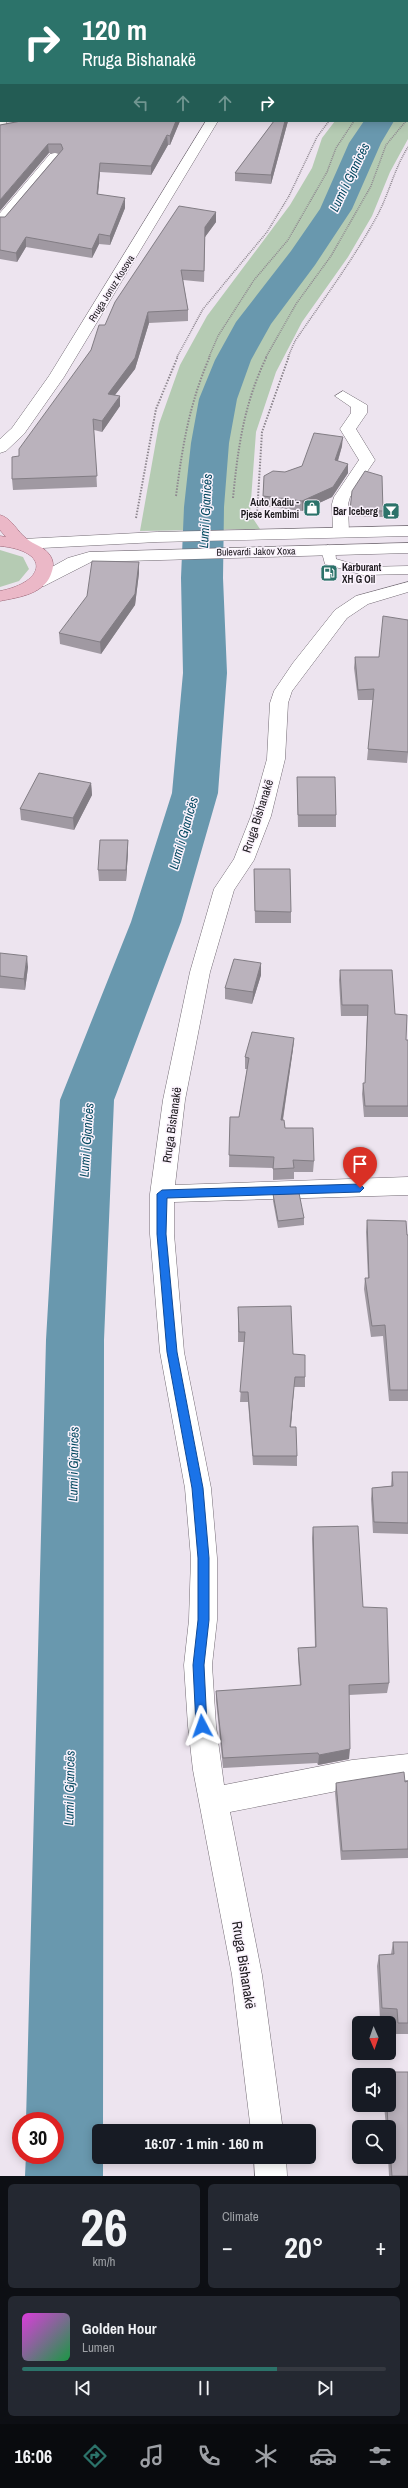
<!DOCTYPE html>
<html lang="en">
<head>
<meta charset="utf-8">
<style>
  :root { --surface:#171b24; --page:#242831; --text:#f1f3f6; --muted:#9ea1a6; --line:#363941; --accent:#2c736a }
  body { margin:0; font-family:"Archivo Narrow",sans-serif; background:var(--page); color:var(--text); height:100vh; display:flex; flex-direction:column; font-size:15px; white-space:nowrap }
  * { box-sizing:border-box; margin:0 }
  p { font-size:13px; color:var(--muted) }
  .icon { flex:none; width:22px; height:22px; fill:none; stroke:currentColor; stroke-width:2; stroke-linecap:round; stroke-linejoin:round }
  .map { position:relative; height:2176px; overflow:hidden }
  .drawer { display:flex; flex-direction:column; gap:8px; padding:8px; background:#0d0f14; flex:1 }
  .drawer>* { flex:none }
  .guide { position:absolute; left:0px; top:0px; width:408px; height:122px; box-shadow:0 2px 10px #0003; background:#2c736a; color:#fff; overflow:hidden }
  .needle { width:26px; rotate:178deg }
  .tools { position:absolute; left:352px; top:2016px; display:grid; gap:8px }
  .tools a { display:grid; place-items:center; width:44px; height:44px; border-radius:6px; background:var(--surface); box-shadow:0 2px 10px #0003; font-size:20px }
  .speed { position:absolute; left:12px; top:2112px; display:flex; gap:8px; font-size:20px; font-weight:700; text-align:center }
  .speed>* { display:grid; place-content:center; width:52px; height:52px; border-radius:50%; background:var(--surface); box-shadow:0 2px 10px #0003; line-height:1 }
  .speed .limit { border:6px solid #d22; background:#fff; color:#111 }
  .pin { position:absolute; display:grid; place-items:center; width:34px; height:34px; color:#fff; margin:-41px -17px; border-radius:50% 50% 50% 0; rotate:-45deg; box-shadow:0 0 4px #0007 }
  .pin .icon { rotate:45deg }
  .me { position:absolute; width:44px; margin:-22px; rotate:356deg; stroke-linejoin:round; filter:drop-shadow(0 0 3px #0008) }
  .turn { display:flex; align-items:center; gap:14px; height:84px; padding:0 16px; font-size:18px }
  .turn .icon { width:52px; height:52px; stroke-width:2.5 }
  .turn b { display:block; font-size:28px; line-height:34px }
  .lanes { display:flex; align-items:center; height:38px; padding:0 16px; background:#0003; justify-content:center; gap:20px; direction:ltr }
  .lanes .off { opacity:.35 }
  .big { font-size:30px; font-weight:700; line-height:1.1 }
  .drawer .widget { flex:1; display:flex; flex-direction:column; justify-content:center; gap:6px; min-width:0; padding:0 14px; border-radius:6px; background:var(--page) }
  .drawer .dial { align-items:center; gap:0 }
  .dial b { font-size:52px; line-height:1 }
  .song { display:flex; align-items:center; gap:12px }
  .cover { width:48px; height:48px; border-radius:6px; background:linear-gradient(135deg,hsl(300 70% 55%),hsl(140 70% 35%)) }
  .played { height:4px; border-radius:2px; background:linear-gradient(90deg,var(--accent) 70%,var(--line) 70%) }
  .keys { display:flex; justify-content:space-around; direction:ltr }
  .heat { display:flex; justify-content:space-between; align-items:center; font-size:22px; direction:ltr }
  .drawer .tiles { flex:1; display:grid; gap:8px; grid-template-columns:1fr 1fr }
  .widget:last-child { grid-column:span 2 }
  .trip { position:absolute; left:92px; top:2124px; width:224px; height:40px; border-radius:6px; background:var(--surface); box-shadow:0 2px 10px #0003; font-weight:700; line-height:40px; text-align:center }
  .tab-bar { display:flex; height:64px; justify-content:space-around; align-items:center; background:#090b0e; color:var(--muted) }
  .tab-bar .icon { width:28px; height:28px }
  .tab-bar .active { color:var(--accent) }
  .tab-bar b { font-size:18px; color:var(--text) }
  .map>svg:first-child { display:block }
  .green { fill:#b5cbb3 }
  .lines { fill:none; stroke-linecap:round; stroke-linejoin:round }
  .river { fill:#6998ae; fill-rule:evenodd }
  .service-casing { stroke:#746c75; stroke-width:1 }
  .minor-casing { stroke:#746c75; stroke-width:1 }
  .secondary-casing { stroke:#746c75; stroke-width:1 }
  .primary-casing { stroke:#996173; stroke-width:1 }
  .path-far1 { stroke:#8e878f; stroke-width:1.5; stroke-dasharray:1 1; stroke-linecap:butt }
  .path { stroke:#8e878f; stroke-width:2; stroke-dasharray:1.5 1.5; stroke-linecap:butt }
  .service { fill:#fff; fill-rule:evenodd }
  .minor { fill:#fff; fill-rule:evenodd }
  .secondary { fill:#fff; fill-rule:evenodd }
  .primary { fill:#ebb8c7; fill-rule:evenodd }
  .wall { fill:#a099a2 }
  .shaded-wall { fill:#827d84 }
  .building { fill:#bab2bc; stroke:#827d84 }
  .route { fill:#1a73e8; stroke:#114b97 }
  .labels { text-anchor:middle; stroke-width:3; stroke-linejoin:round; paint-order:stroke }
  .far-street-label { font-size:10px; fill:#1b181c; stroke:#faf2fc }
  .far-poi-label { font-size:10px; font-weight:bold; fill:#1b181c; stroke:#faf2fc; text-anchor:end }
  .street-label { font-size:12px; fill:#1b181c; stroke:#faf2fc }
  .water-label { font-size:13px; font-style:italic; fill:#044960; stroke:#faf2fc }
  .near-street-label { font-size:14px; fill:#1b181c; stroke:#faf2fc }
</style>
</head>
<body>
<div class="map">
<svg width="408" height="2176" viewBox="0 0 408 2176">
  <rect width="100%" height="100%" fill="#ede4ef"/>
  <!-- green -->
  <path class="green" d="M408,53v86l-18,33 -18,44 -24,41 -46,65 -26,50 -20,60 -6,82 10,15 -120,2 19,-107 21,-59 27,-49 83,-111 22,-37 10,-30 13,-17h72z
    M0,550l23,7 6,12 -10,12 -19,6z"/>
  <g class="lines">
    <!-- river -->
    <path class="river" d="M407,83h1l-1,19z
      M364,121h30l-13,22 -29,66 -37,56 -44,59 -20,36 -14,39 -8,44 -5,64 -1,71 4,95 -9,120 -37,129 -67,178 -10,240 -1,791h-4v26h4v19h-78l1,-21h29v-34h-29l20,-781 14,-240 71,-178 41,-129 11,-120 -2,-95 3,-71 7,-64 8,-44 16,-39 21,-38 55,-71 29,-42 29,-66z"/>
    <!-- service casing -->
    <g class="service-casing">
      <path id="service" d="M328,545l7,4 1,10 28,8 44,-1v8l-45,1 -38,-11 -4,-15z"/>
    </g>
    <!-- minor casing -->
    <g class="minor-casing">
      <path id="minor" d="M1,64v8l-1,1v-8z
        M0,117l1,4h6l-1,3 -6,1z
        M206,121h12l-154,256 -40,57 -18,17 -6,2v-14l12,-11 37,-52z
        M55,153l5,1 2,3 -2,3 -55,65 -5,1v-13l50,-59z
        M343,391l24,14v8l-11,16 19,31 -25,37 -2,7 1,29 -2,4h-12l-2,-4 -1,-29 2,-7 25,-37 -19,-31 11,-16v-6l-16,-11z
        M408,582v10l-40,12 -21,14 -55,73 -4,12 -3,56 -14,57 -17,44 -20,30 -24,82 -25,128 -10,85 233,-8v18l-234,7v32l10,118 27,136 6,70v62l-5,45 4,61 8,59 128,-25 56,-6v26l-56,8 -122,24 32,163 21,156h-32l-19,-156 -39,-205 -5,-44 -4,-61 5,-45 2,-62 -6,-70 -25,-136 -10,-118v-40l13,-94 27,-128 24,-83 20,-30 17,-43 16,-57 3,-56 4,-12 19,-28 42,-53 21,-14z
        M254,2157h32l1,19h-32z"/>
    </g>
    <!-- secondary casing -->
    <g class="secondary-casing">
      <path id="secondary" d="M408,526v10l-251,6 -134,7 -6,-1 -2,-4 2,-4 6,-1 134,-7z
        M408,543v10l-317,9 -47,24h-12l-3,-4 3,-4 36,-20 21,-6z"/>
    </g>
    <!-- primary casing -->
    <g class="primary-casing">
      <path id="primary" d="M0,515c12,3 17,17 27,24 7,6 16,7 22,15 4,5 5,11 3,17 -6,23 -32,26 -52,30v-10c46,-9 51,-40 0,-45v-10l6,1 -6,-7z"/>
    </g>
    <!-- path-far1 -->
    <path class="path-far1" d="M177,357l26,-48 64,-77 22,-36 28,-59 12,-16
      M209,357l9,-21 36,-56 34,-40 39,-68 9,-24 18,-27
      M266,357l30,-53 35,-48 40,-70 15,-41 20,-24
      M288,357l7,-16c28,-41 58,-81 82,-125 12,-22 17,-47 31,-69"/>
    <!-- path -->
    <path class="path" d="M176,496c7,-53 13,-91 34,-140
      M233,498c5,-51 11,-95 34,-142
      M257,514l5,-82 27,-76
      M136,518l20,-109 22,-53"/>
    <!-- service -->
    <use href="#service" class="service"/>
    <!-- minor -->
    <use href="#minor" class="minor"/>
    <!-- secondary -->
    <use href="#secondary" class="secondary"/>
    <!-- primary -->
    <use href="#primary" class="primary"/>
  </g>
  <!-- wall -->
  <path class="wall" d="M1,80v12l-1,-1v-10z
    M180,121l-10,24h-2l-17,30 -51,-3 -2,22 27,14 -15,37 -11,-1 -7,14 -66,-11 -9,15 -17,-3v-42h5l54,-64h-10l-49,-28z
    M274,121h14l-17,63 -36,-3v-8z
    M216,212v10l-11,15 -1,45 -21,-2 5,30v11l-39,2 -14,46 -20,26 5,11 -18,26 -8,-2 3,57 -84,3 -1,-11 7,-23 72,-106 14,-25z
    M342,446l-4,15 10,12 -16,24 -30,14 -39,-5 1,-30 21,-4 17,-6z
    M352,491l31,20v6l-33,-1z
    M139,573l-4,32 -34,49 -41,-10 -1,-11z
    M408,620v133l-1,10 -40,-3 6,-60h-15l-4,-32 1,-11h24z
    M297,777l39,38v12h-38l-1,-38z
    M91,783l1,12 -18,35 -53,-10 -1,-11z
    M128,840v12l-2,29h-27l-1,-11z
    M254,869l37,43v11h-36z
    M0,953l28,14 -3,23 -25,-2z
    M261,963v12l-9,29 -27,-5v-11z
    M340,970l55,44 11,26h2v77h-44l-2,-23 1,-11h2l2,-67h-26l-2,-36z
    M294,1038l-1,11 -10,71 2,8 29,33 -1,11h-19v7l-21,1v-12l-44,-1 1,-50h9l8,-48h-2v-12z
    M273,1194l31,24v7l-26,3 -5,-27z
    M367,1220l41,15v166h-19l-6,-65 -12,1 -7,-48 1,-11h3l-2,-46z
    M238,1307l55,47 12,23v10h-11l-3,40 6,29v10l-44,-1 -5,-63h-8l4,-60h-6z
    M392,1472h16v62l-35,-1 -2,-34 1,-11 19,-2z
    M313,1527l50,80 26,76 -2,10 -38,2v64l-31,6 -1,-2 -94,5 -7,-67v-10l84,-5 -2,-28v-10l17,-1 -3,-109z
    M408,1781v77l-67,2 -6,-67 1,-10z
    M393,1942h15v92h-12l-1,-15h-15l-3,-53 2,-11 12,-1z
    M384,2072h24v104h-19l-1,-19h1v-30h-3l-2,-22h5v-30h-5z"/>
  <!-- shaded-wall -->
  <path class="shaded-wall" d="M408,16v8l-1,1v-8z
    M176,121h4l-10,24v-9z
    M285,121h3l-17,63v-9z
    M167,135l1,10 -17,30v-9z
    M48,144l1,9 -49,58v-11z
    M100,163v9l-3,32v-10z
    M125,198v10l-15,37v-9z
    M216,212v10l-11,15 -1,45 1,-55z
    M99,234v10l-7,14v-9z
    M26,237v10l-9,15 -1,-9z
    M148,312l1,11 -14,46 -27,35v-10z
    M120,396v10l-18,26v-11z
    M343,437l-1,9 -7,24v-10z
    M348,464v9l-16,24 -30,14v-10z
    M139,562v11l-4,32 -34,49 -1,-12z
    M91,783l1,12 -18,35 -1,-12z
    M128,840v12l-2,29v-11z
    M27,956l1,11 -3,23 -1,-11z
    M261,963v12l-9,29 1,-12z
    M294,1038l-1,11 -12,82v-11z
    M295,1377l-1,10 -4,50v-10z
    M350,1749l-1,10 -31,6 1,-10z"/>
  <!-- building -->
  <path class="building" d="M22,0h225l-1,1h-226z
    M275,0h133v16l-1,1v-16h-133z
    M21,121h155l-6,15 -3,-1 -16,31 -51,-3 -3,31 28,4 -15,38 -11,-2 -7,15 -66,-12 -10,16 -16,-3v-33h5l58,-68 -2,-5h-13l-48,56v-75z
    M274,121h11l-14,54 -36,-2z
    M179,206l37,6 -11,15 -1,44 -23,-1 7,40 -40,2 -13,46 -27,36 12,2 -18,25 -9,-2 4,57 -85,3v-22l7,-1v-7l72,-99 8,-25h6l10,-23z
    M314,433l29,4 -8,23 13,4 -15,23 -31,14 -39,-5 1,-20 9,-5 12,1 17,-6z
    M365,471l17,5 1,35 -33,-1 2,-19z
    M92,561l47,1 -4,32 -35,48 -41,-9 28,-37z
    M383,616l25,4v132l-40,-3 6,-60 -16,1 -3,-33h24z
    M39,773l52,10 -18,35 -53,-9z
    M297,777h38l1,38h-38z
    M100,840h28l-2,30h-28z
    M254,869h36l1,43 -36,-1z
    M0,953l27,3 -3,23 -24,-3z
    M234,959l27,4 -8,29 -28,-4z
    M340,970h52l3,44 12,1 -1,25h2v66h-43l-2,-23h2l3,-78h-26z
    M252,1032l42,6 -13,82h3l1,8h28l1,33 -21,-1 1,8 -21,1 1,-12 -45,-2 1,-38h9l10,-59 -4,-1z
    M299,1193l5,25 -26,3 -5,-27z
    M367,1220l39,1 1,14h1v155h-18l-5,-65 -13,1 -7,-48h4z
    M291,1306l2,48 12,1v22h-10l-5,50h6l1,29h-44l-5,-64h-8l5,-60h-6l-1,-25z
    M392,1472h16v51l-34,-1 -2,-34 21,-2z
    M358,1526l5,81 24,1 2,75 -40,2 1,64 -31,6 -1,-2 -95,5 -7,-67 85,-6 -3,-37 18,-1 -3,-120z
    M404,1772l1,10 3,-1v68l-66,2 -6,-68z
    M393,1942h15v81h-10l-1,-14 -15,-1 -3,-53 15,-1z
    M384,2072h24v104h-16l-3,-39v-10h-1l-1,-22h2v-30h-5z"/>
  <!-- route -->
  <path class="route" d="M360,1184l4,4 -4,4 -193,6 -1,36 11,118 26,136 6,70v62l-5,45 3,61 -5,6 -6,-6 -3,-61 5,-45v-62l-6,-70 -25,-136 -10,-118v-40l5,-4z"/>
  <!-- icons -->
  <defs>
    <g id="shop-square" transform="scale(0.9)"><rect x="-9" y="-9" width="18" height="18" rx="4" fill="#2c736a" stroke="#faf2fc"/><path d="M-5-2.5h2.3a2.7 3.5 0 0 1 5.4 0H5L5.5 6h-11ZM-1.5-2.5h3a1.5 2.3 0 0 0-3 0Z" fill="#fff"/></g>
    <g id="bar-square" transform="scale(0.9)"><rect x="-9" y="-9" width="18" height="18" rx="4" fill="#2c736a" stroke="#faf2fc"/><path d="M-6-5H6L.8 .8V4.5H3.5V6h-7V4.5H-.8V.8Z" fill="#fff"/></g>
    <g id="fuel-square" transform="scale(0.9)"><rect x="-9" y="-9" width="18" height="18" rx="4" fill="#2c736a" stroke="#faf2fc"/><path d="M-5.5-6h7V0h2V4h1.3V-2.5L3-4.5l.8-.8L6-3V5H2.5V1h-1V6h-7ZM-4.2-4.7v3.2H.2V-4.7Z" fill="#fff"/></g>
  </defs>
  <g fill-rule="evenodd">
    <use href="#shop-square" x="312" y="508"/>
    <use href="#bar-square" x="391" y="511"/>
    <use href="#fuel-square" x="329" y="573"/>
  </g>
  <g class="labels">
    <!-- far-street labels -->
    <g class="far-street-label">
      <text transform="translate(111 288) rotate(-58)" y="4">Rruga Jonuz Kosova</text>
      <text transform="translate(256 551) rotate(-1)" y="4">Bulevardi Jakov Xoxa</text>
    </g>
    <!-- far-poi labels -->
    <g class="far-poi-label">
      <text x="299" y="506">Auto Kadiu -<tspan x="299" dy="12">Pjese Kembimi</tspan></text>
      <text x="378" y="515">Bar Iceberg</text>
      <text x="342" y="571" text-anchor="start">Karburant<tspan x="342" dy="12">XH G Oil</tspan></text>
    </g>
    <!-- street labels -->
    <g class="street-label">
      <text transform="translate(258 816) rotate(-72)" y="4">Rruga Bishanakë</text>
      <text transform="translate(172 1125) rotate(-82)" y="4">Rruga Bishanakë</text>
    </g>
    <!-- water labels -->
    <g class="water-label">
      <text transform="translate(349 177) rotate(-64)" y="5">Lumi i Gjanicës</text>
      <text transform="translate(205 511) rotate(-87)" y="5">Lumi i Gjanicës</text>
      <text transform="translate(183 833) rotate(-74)" y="5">Lumi i Gjanicës</text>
      <text transform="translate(86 1140) rotate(-86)" y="5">Lumi i Gjanicës</text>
      <text transform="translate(73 1464) rotate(-89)" y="5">Lumi i Gjanicës</text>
      <text transform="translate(69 1788) rotate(-89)" y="5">Lumi i Gjanicës</text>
    </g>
    <!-- near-street labels -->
    <g class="near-street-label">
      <text transform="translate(244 1965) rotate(81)" y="5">Rruga Bishanakë</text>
    </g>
  </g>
</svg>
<div class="tools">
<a><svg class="needle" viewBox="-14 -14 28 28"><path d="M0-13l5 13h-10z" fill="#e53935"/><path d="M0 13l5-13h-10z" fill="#9ea1a6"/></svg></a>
<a><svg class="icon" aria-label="sound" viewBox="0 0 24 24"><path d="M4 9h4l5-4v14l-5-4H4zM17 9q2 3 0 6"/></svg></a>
<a><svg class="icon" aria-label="search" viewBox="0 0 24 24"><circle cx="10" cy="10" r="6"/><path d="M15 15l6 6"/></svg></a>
</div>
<div class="speed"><div class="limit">30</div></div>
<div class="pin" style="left:360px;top:1188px;background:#d93025"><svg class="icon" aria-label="arrive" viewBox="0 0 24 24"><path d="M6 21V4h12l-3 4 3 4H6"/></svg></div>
<svg class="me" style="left:202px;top:1726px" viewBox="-20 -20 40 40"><path d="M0-17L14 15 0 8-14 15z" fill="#1a73e8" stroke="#fff" stroke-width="4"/></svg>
<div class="trip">16:07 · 1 min · 160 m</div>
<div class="guide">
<div class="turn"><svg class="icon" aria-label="right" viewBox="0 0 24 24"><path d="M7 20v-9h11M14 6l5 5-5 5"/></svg><div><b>120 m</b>Rruga Bishanakë</div></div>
<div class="lanes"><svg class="icon off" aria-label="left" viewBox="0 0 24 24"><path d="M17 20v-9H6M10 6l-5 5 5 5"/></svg><svg class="icon off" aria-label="ahead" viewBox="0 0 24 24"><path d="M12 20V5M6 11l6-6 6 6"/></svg><svg class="icon off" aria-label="ahead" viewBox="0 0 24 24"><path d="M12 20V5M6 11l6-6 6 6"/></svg><svg class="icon" aria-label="right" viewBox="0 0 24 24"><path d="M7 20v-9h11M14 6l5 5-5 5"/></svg></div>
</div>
</div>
<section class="drawer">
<div class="tiles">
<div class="widget dial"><b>26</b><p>km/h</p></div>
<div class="widget"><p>Climate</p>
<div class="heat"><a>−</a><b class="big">20°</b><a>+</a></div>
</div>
<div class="widget">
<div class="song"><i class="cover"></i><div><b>Golden Hour</b><p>Lumen</p></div></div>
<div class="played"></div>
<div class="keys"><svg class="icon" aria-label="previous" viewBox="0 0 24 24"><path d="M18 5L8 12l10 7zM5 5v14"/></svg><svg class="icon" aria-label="pause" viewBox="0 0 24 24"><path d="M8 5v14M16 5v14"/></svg><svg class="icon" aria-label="next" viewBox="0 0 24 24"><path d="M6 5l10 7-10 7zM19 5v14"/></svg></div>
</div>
</div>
</section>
<nav class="tab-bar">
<b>16:06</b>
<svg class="icon active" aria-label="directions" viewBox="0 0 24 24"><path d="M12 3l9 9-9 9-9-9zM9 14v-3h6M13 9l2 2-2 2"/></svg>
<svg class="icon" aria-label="music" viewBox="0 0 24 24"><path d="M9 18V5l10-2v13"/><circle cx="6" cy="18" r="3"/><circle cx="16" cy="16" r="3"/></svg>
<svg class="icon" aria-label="phone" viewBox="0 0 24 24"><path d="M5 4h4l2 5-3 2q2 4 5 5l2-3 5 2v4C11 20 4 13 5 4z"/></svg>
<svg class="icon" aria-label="climate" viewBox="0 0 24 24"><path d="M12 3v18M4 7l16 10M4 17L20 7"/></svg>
<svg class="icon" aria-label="car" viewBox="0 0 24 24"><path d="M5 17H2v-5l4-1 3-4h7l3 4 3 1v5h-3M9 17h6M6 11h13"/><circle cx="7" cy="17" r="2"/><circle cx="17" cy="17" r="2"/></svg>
<svg class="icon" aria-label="filters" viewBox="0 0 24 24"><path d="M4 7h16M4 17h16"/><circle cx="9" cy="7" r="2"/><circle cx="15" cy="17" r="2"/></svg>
</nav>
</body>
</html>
